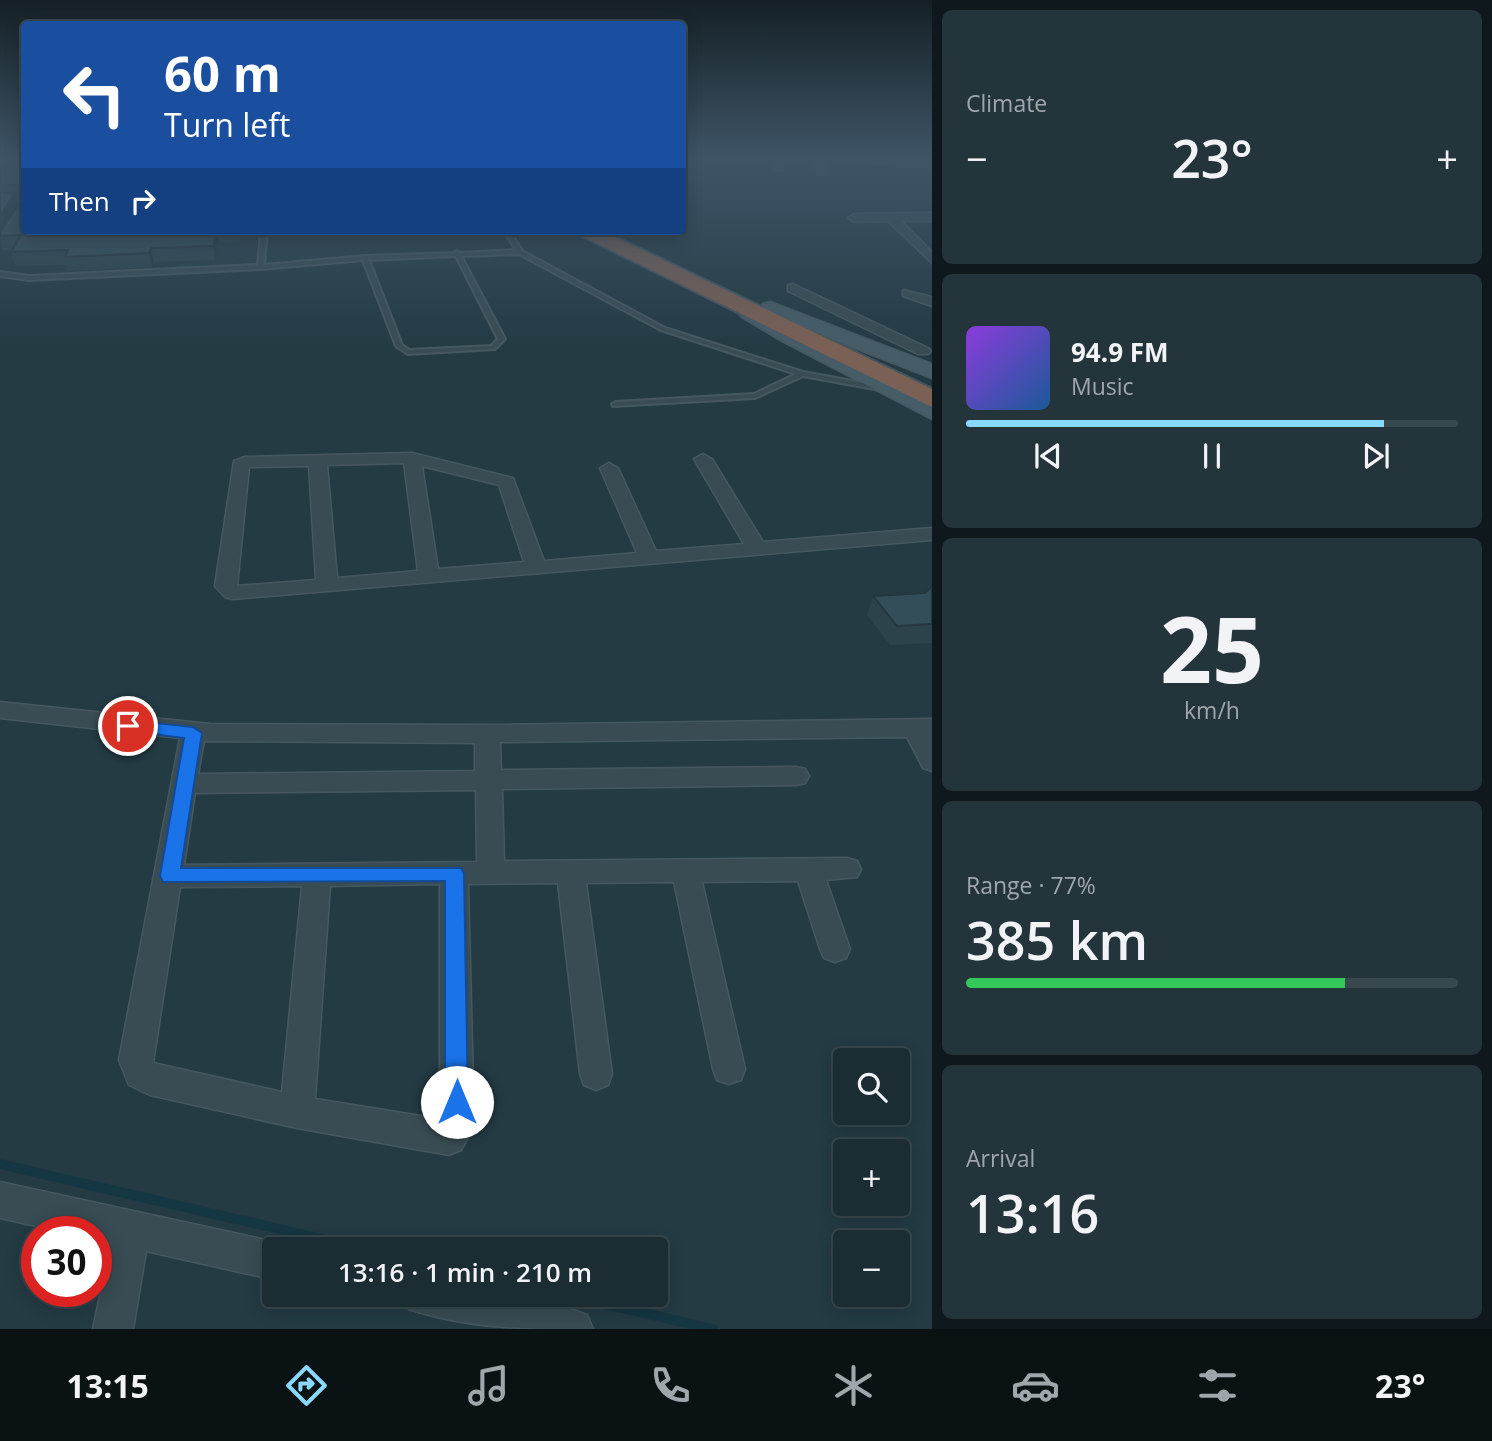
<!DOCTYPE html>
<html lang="en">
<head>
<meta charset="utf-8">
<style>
  :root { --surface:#1b2c33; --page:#24343b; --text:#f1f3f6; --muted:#a0a7ac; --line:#39484e; --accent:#89d9ff }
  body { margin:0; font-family:"Open Sans",sans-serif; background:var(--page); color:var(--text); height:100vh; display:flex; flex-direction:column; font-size:26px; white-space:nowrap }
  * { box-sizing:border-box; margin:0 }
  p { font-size:23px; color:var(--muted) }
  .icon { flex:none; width:38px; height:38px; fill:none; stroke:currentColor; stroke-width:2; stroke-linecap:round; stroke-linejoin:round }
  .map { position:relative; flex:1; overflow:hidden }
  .details { display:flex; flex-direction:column; gap:10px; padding:10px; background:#0f181c; width:560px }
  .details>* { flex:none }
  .banner { position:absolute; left:21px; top:21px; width:665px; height:214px; border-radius:7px; box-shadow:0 4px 18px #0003,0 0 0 2px var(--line); background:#1a4fa0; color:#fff; overflow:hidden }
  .fabs { position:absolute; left:833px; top:1048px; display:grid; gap:14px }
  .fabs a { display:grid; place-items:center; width:77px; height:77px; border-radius:7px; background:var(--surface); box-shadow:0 4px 18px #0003,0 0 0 2px var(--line); font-size:35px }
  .speed { position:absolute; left:21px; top:1216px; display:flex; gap:14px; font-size:35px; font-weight:700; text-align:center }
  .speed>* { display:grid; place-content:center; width:91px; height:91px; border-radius:50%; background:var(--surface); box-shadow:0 4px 18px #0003,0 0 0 2px var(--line); line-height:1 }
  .speed .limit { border:10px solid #d22; background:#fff; color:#111 }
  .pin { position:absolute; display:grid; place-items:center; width:60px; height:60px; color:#fff; margin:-30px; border:4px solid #fff; border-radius:50%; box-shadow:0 2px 7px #0007 }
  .me { position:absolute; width:77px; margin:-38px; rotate:0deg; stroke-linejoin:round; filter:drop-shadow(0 0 5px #0008) }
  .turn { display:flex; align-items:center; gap:24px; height:147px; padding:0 28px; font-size:32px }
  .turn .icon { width:91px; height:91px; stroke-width:2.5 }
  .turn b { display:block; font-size:49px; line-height:60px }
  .then { display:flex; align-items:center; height:66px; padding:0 28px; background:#0003; gap:14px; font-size:26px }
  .big { font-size:52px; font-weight:600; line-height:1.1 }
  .details .tile { flex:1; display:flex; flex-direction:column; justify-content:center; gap:10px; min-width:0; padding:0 24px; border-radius:10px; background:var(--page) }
  .details .dial { align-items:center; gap:0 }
  .dial b { font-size:91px; line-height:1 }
  .song { display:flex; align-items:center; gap:21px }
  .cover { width:84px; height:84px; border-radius:10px; background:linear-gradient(135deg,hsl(270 70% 55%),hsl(210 70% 35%)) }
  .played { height:7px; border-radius:4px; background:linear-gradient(90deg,var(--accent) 85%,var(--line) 85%) }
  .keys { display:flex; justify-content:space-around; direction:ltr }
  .heat { display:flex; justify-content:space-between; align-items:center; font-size:38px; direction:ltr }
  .charge { height:10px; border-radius:5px; background:linear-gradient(90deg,#34c759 77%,var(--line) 0) }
  .trip { position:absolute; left:262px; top:1237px; width:406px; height:70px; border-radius:7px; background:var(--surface); box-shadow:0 4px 18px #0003,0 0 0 2px var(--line); font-weight:600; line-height:70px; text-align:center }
  .tabs { display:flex; height:112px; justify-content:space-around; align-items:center; background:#0b1214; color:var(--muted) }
  .tabs .icon { width:49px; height:49px }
  .tabs .selected { color:var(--accent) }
  .tabs b { font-size:32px; color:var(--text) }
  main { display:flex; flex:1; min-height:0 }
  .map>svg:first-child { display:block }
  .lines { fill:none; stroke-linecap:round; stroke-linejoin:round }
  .stream { stroke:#153643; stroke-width:10 }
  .lane-casing { stroke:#455860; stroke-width:4 }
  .street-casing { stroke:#455860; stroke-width:3 }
  .secondary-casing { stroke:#455860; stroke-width:3 }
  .highway-casing { stroke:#43565e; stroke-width:4 }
  .lane { fill:#394c53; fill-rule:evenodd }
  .street { fill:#394c53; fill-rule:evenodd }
  .secondary { fill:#465c67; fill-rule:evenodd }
  .highway { fill:#7a6055; fill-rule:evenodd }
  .wall { fill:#2c434c; fill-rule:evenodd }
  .shaded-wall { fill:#24373e }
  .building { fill:#334e58; stroke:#24373e; stroke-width:2 }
  .route { fill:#1a73e8; stroke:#114b97; stroke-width:2 }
</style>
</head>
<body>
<main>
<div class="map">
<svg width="932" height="1329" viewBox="0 0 932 1329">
  <rect width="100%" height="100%" fill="#243b44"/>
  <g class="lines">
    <!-- stream -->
    <path class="stream" d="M0,1164l369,86
      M566,1295l147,34"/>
    <!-- lane casing -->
    <g class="lane-casing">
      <path id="lane" d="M24,199v4l-24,1v-4z
        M261,231h6l-3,34 101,-9 89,-3 3,-2 3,2 56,-3 -12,-19h6l12,20 143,77 138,44 77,14 4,2 -4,2 -77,-14 -48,22 -142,8 -1,-2 4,-2 138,-8 42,-20 -135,-44 -142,-76 -58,2 44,83 -10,10 -87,5 -12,-8 -33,-86 -102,9 -232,11 -29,-4v-4l29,4 229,-11zM456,256l42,83 -7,7 -82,4 -7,-5 -33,-85z"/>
    </g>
    <!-- street casing -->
    <g class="street-casing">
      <path id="street" d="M687,159h10v4l-9,2z
        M731,159h10v1l-5,3z
        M771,159h10l1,11h-8z
        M814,159h10l2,16h-8z
        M834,159l98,2v6l-93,-5z
        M932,213v8h-31l31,31v11l-44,-42 -34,1 -6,-4 6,-4z
        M793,284l135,64 3,3 -3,3h-10l-130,-63v-6z
        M903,290l29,7v9l-29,-10z
        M412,453l101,25 31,83 93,-8 -37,-85 9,-5 9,5 38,83 88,-7 -50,-85 9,-5 9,5 51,83 169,-14v12l-700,59 -7,-2 -10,-11 19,-125 11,-4zM404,463l14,108 -81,7 -10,-113zM309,466l7,114 -79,6 12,-119zM422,466l77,19 25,77 -86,7z
        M0,702l210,22 277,1 445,-6v52l-9,-3 -16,-31 -407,5 1,28 295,-3 9,2 4,7 -4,7 -9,2 -294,4 2,72 343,-3 10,3 4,8 -4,8 -31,3 24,69 -4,9 -11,4 -11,-4 -4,-9 -22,-68 -96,1 43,187 -4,11 -12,4 -12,-4 -4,-11 -39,-187 -88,1 26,191 -4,11 -12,5 -12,-5 -4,-11 -22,-191 -90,1 6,243 -13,23 -12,5 -152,-27 -147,-33 -21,-10 -10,-25 61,-322 -180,-20zM204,741l271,2v28l-277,3zM476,790l1,72 -293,3 11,-72zM440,884v235l-125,-20 15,-213zM302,886l-20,206 -129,-29 27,-176z
        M0,1182l275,60 14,8h-14v30l-129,-29 -13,78h-40l18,-86 -15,-3v-8h-34l-62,-14z
        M404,1295c62,0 124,-4 183,20l6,14c-63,0 -125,0 -184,-20z"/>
    </g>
    <!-- secondary casing -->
    <g class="secondary-casing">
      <path id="secondary" d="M770,302l162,62v14l-169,-66 -3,-4 3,-4z
        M749,307l183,96v16l-150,-78 -40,-24 -3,-4 3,-4z"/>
    </g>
    <!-- highway casing -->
    <g class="highway-casing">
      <path id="highway" d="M577,231h26l329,158v18l-352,-172z"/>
    </g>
    <!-- lane -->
    <use href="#lane" class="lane"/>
    <!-- street -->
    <use href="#street" class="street"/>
    <!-- secondary -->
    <use href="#secondary" class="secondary"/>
    <!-- highway -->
    <use href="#highway" class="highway"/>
  </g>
  <!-- wall -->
  <path class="wall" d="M0,159h17l-7,10 14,-1v63h218l-2,11h-21l-4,18 -61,2 -2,5 -84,4 -2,-6 -51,1 -4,-14 1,-2h-10l-2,-7zM16,198l6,1 -4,6z
    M932,586v57l-42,2 -23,-30 6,-19 52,-3z"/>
  <!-- shaded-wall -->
  <path class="shaded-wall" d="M4,159h13l-17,22v-17z
    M15,193l3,13 -18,30v-20z
    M216,231h2l1,11 -4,18 -2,-14z
    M238,231h4l-2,11z
    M151,248l3,14 -2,5 -3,-14z"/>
  <!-- building -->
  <path class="building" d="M24,168v63h192l-3,15 -62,2 -2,5 -84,4 3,-7 -57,2 10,-17 -21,1v-4l23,-34v-12l-23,-2v-15z
    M0,193h15l-15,23z
    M932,586v38l-35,2 -24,-30 52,-3z"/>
  <!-- sky -->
  <linearGradient id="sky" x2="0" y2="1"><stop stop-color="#142025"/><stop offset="0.46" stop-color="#3f5567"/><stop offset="1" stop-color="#3f5567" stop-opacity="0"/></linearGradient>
  <rect width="932" height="346" fill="url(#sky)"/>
  <!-- route -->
  <path class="route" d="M128,720l65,7 9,6 -21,135h280l3,5 4,229 -3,8 -8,3 -9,-3 -3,-8v-221l-282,1 -3,-6 24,-138 -62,-8 -2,-4z"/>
</svg>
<div class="fabs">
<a><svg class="icon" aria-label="search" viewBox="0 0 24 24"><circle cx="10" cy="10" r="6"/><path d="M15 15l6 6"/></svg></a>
<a>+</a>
<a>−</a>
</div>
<div class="speed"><div class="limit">30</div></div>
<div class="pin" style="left:128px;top:726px;background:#d93025"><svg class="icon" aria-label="arrive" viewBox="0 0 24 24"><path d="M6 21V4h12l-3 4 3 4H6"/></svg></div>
<svg class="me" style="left:457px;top:1102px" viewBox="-20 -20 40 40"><circle r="19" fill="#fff"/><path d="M0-13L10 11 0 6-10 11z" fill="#1a73e8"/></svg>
<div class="trip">13:16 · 1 min · 210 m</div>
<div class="banner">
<div class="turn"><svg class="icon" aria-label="left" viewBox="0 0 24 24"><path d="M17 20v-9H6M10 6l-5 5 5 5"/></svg><div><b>60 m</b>Turn left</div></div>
<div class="then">Then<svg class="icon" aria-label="right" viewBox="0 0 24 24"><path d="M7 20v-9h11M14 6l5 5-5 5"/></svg></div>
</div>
</div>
<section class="details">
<div class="tile"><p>Climate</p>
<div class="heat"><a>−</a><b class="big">23°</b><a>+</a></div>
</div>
<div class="tile">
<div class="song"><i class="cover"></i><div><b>94.9 FM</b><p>Music</p></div></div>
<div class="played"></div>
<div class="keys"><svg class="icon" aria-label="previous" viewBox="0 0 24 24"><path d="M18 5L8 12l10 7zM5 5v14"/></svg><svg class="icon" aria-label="pause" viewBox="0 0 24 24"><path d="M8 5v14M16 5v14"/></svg><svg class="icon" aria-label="next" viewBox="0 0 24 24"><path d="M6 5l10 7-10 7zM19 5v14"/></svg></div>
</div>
<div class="tile dial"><b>25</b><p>km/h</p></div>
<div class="tile"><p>Range · 77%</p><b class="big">385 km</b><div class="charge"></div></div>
<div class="tile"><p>Arrival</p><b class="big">13:16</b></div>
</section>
</main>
<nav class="tabs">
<b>13:15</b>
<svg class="icon selected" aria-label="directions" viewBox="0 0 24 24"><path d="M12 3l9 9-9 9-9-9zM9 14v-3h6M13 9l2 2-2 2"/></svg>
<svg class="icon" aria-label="music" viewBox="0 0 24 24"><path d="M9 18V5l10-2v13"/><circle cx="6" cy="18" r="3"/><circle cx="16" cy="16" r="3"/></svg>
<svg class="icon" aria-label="phone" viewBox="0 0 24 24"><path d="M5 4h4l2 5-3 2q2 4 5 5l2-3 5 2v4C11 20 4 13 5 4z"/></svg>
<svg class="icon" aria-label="climate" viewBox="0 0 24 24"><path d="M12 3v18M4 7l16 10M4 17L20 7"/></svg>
<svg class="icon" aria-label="car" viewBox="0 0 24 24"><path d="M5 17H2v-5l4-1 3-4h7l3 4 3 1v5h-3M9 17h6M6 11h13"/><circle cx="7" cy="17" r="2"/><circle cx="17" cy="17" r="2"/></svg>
<svg class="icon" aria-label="filters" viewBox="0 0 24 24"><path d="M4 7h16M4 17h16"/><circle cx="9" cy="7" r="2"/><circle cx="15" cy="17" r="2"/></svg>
<b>23°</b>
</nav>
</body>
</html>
